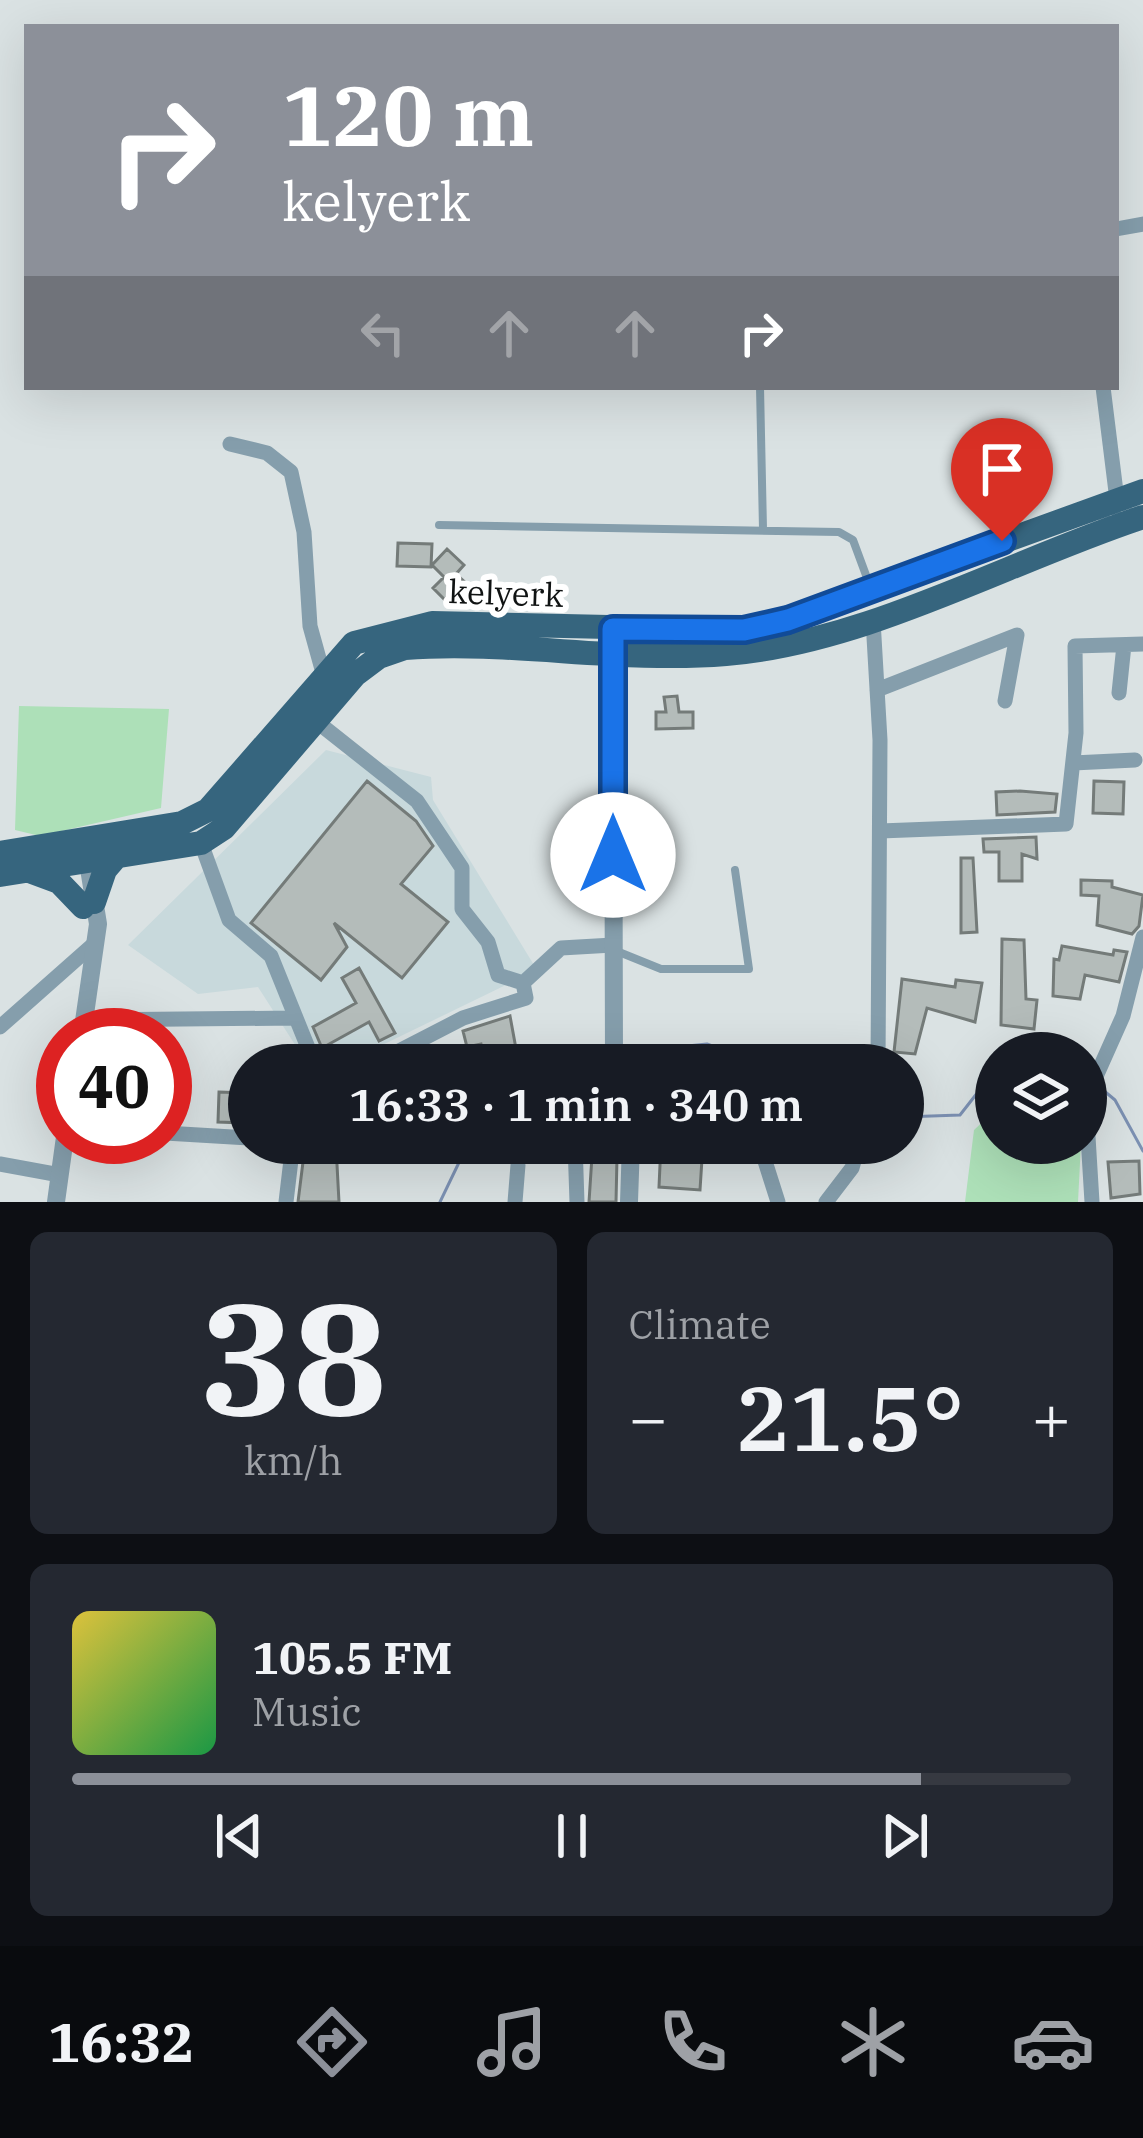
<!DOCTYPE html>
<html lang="en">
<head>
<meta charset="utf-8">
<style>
  :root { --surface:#171b24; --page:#242831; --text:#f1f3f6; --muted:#9ea1a6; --line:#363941; --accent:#8c9099 }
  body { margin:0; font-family:"IBM Plex Serif",serif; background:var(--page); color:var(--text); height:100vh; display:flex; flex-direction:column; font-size:45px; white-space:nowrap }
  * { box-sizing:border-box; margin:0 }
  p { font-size:39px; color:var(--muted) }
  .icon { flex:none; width:66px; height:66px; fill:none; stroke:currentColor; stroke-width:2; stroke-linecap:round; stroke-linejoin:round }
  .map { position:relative; height:1202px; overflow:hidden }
  .details { display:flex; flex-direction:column; gap:30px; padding:30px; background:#0d0f14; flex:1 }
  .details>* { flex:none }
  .hud { position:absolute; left:24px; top:24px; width:1095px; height:366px; border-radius:0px; box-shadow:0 12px 48px #0002; background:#8c9099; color:#fff; overflow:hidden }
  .fabs { position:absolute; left:975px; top:1032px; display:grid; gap:24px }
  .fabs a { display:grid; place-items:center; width:132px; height:132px; border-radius:50%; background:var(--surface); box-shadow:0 12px 48px #0002; font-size:60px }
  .speed { position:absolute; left:36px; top:1008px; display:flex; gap:24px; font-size:60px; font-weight:700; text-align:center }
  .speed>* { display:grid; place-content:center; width:156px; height:156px; border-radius:50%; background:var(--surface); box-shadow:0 12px 48px #0002; line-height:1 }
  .speed .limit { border:18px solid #d22; background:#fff; color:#111 }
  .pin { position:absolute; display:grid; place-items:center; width:102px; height:102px; color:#fff; margin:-123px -51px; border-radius:50% 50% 50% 0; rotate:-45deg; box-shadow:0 0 12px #0007 }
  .pin .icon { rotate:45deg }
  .me { position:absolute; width:132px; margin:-66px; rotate:0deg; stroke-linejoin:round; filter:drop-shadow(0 0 9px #0008) }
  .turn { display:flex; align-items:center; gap:42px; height:252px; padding:0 60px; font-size:54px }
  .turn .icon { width:156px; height:156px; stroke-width:2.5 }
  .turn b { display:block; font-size:84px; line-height:102px }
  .lanes { display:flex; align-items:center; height:114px; padding:0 60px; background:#0003; justify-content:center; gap:60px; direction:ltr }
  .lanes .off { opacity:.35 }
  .big { font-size:90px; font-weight:600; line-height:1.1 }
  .details .card { flex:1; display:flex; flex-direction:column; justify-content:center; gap:18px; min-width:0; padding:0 42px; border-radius:18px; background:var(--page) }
  .details .dial { align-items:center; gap:0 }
  .dial b { font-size:156px; line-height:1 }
  .song { display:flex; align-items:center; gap:36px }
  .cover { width:144px; height:144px; border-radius:18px; background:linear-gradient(135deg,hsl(50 70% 55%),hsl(140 70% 35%)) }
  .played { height:12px; border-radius:6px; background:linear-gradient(90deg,var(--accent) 85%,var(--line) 85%) }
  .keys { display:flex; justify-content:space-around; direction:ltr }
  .heat { display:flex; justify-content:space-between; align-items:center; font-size:66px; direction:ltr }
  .details .tiles { flex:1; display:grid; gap:30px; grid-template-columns:1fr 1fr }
  .card:last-child { grid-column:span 2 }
  .trip { position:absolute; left:228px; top:1044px; width:696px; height:120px; border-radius:60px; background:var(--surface); box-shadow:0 12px 48px #0002; font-weight:600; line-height:120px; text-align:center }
  .dock { display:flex; height:192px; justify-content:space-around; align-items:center; background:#090b0e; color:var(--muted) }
  .dock .icon { width:84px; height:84px }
  .dock .on { color:var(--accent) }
  .dock b { font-size:54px; color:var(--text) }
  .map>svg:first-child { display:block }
  .built { fill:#c8d9dc }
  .green { fill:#ade0b8 }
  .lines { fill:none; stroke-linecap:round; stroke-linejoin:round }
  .stream { stroke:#7c91b3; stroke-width:3 }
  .building { fill:#b4bcba; stroke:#747b79; stroke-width:3 }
  .service { stroke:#859eac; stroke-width:8 }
  .minor { stroke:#859eac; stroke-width:15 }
  .tertiary { stroke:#859eac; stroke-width:18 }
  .primary { stroke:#36657e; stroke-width:24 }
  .route-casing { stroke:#114b97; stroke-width:30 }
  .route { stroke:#1a73e8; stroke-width:21 }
  .labels { text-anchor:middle; stroke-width:12; stroke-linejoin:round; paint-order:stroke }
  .street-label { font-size:33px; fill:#101313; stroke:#fff }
</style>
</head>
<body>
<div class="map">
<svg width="1143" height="1202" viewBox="0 0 1143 1202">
  <rect width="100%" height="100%" fill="#dae2e3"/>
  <!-- built -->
  <path class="built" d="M326,750l105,27 2,23 104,170 -196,95h-33l-50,-78 -60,7 -70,-49z"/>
  <!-- green -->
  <path class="green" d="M19,706l150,3 -8,99 -121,28 -25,-6z
    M996,1081v62h85l-3,59h-113l9,-72 19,-18z"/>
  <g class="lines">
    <!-- stream -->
    <path class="stream" d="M619,1053l88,-9 56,21
      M575,1065l12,-9 16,-2
      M1097,1085l18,15 28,51
      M903,1117l57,-2 36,-46
      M440,1202l25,-52 9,-7"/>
  </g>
  <!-- building -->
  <path class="building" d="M398,543l34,1 -1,23 -34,-1z
    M447,549l17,16 -8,9 10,9 -18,20 -15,-15 11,-11 -12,-12z
    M677,696l2,16h14v16l-37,1v-17h10l-2,-15z
    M367,781l49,40 17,25 -32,38 47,38 -46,56 -68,-55 13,24 -26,33 -70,-57z
    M1094,781l30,1 -1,32 -30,-1z
    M1020,791l37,3 -2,18 -58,3 -1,-23z
    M1036,837l1,22 -15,-5v27h-23v-29h-15l-1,-13z
    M961,858h12l4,74 -16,1z
    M1081,880l31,1v6l31,8 -4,31 -7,8 -35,-9 2,-29 -18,-1z
    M1002,939l22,1 2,59 11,1 -3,29 -33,-4z
    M1062,946l51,9 1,-5 13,2 -8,30 -34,-7 -5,24 -27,-3 1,-37 5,1z
    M359,968l36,65 -16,8 -10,-19 -47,26 -9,-21 43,-24 -14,-25z
    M902,979l53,8 1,-7 26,3 -7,39 -48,-14 -12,46 -21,-2z
    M510,1016l9,49h-33l-5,-21 -14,3 -4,-16z
    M219,1092l26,1 -1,30 -26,-1z
    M661,1143h56l-2,17 -13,-1 -2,31 -41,-3z
    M305,1146h31l3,56h-41z
    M592,1156l25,1 -1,45h-27z
    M1139,1161l1,33 -29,4 -3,-36z"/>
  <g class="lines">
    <!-- service -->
    <path class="service" d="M760,387l3,142
      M439,525l400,7 14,8 17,46
      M614,950l47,19h88l-14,-99"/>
    <!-- minor -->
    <path class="minor" d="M1116,229l27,-5
      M1103,387l14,113
      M230,444l37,9 24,19 13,60 6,94 13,47
      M873,620l7,120 -2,325
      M877,690l140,-55 -12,66
      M1119,693l5,-48
      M316,721l101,80 45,67v41l26,33 10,33 25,8
      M1073,763l62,-3
      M880,831l186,-7 10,-91 -1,-87 68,-2
      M201,843l28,77 42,36 44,109
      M84,1020l211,-2
      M0,1027l96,-85
      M372,1065l91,-47 63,-20 -3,-15 38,-35 52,-3
      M1086,1099l37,-83 20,-79
      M1086,1104l6,98
      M165,1133l84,5
      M575,1143l2,59
      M753,1143l11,15 14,44
      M0,1164l60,11
      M286,1202l7,-59
      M515,1202l3,-37
      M826,1202l26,-34 7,-25"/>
    <!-- tertiary -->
    <path class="tertiary" d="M613,629l1,436
      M82,1035l16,-111 -12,-74
      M56,1202l9,-65
      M629,1202l2,-59"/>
    <!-- primary -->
    <path class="primary" d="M0,853l182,-30 26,-13 146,-167 78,-20 312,7 43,-10 356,-129
      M32,872l27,10 24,25
      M0,875l201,-32 23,-15 131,-153 24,-18 26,-9c106,-8 214,15 321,6 140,-11 283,-93 417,-137
      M94,902l11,-32 12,-14"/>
  </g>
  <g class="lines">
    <!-- route casing -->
    <g class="route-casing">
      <path id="route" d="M613,855v-226l131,1 44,-10 214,-79"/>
    </g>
    <!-- route -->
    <use href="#route" class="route"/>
  </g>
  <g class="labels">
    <!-- street labels -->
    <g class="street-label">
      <text transform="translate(506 593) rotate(2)" y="12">kelyerk</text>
    </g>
  </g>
</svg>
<div class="fabs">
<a><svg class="icon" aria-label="layers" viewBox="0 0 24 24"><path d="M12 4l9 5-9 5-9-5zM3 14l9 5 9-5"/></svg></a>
</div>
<div class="speed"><div class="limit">40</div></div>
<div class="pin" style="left:1002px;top:541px;background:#d93025"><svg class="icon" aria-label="arrive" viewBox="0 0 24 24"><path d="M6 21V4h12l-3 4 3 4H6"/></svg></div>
<svg class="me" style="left:613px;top:855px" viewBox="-20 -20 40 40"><circle r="19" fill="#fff"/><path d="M0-13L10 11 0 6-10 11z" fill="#1a73e8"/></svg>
<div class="trip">16:33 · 1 min · 340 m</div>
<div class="hud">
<div class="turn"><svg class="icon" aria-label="right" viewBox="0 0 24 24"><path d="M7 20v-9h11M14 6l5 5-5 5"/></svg><div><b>120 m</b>kelyerk</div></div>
<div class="lanes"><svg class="icon off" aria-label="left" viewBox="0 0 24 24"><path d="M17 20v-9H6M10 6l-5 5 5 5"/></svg><svg class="icon off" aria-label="ahead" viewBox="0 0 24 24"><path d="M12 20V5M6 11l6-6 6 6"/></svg><svg class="icon off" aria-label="ahead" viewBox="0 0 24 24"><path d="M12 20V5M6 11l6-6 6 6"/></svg><svg class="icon" aria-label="right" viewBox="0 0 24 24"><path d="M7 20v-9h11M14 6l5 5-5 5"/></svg></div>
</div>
</div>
<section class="details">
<div class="tiles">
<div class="card dial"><b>38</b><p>km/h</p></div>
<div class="card"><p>Climate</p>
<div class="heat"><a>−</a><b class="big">21.5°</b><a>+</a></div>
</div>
<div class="card">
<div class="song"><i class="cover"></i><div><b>105.5 FM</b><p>Music</p></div></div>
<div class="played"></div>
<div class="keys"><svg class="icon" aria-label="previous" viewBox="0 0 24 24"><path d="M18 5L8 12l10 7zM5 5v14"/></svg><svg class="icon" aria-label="pause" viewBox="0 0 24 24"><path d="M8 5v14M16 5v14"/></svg><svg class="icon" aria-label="next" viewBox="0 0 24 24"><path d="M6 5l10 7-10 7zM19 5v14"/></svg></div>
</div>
</div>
</section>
<nav class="dock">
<b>16:32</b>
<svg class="icon on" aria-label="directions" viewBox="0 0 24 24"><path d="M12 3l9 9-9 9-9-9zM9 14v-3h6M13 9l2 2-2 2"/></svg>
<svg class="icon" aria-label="music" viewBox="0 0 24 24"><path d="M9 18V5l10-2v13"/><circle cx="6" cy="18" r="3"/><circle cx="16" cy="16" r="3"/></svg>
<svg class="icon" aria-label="phone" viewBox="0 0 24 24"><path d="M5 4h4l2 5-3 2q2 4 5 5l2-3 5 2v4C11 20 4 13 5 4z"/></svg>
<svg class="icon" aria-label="climate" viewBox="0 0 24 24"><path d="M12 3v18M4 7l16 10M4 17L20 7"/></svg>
<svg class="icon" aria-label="car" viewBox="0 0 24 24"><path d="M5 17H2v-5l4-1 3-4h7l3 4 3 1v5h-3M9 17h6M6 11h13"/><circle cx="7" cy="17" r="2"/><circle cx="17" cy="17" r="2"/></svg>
</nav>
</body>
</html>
